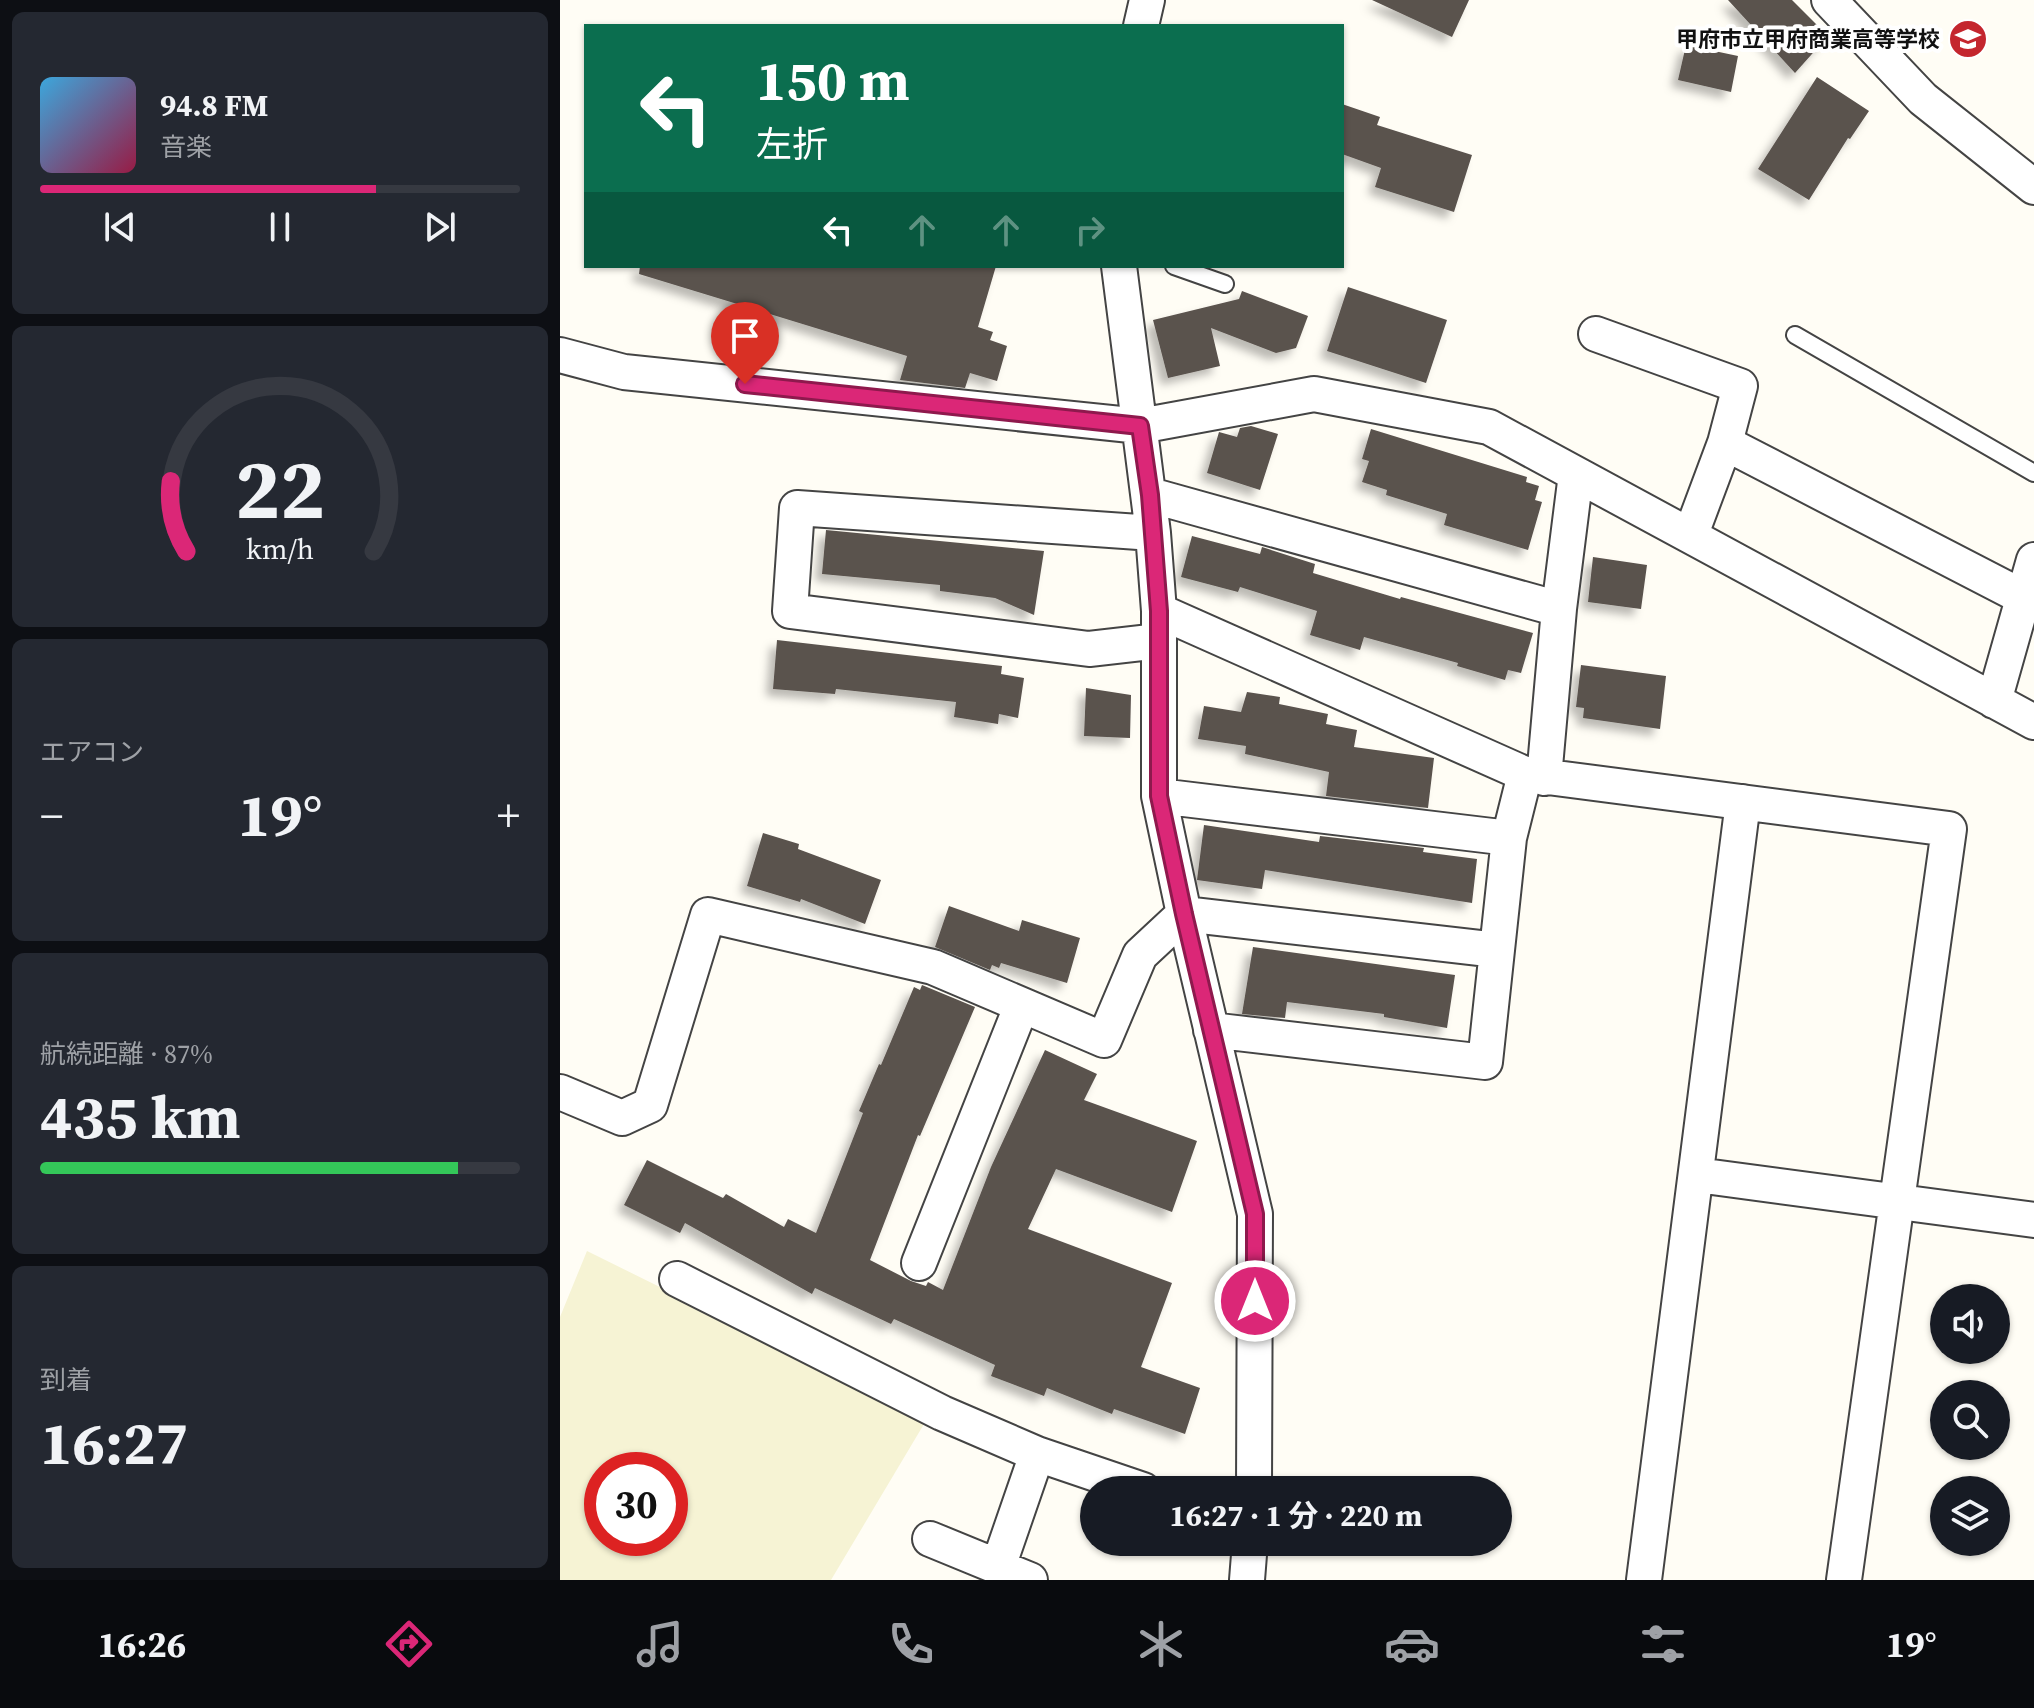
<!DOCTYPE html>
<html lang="ja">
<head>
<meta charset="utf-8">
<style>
  :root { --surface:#171b24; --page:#242831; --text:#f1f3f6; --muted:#9ea1a6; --line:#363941; --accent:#db2777 }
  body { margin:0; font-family:"Source Serif 4","Noto Sans JP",serif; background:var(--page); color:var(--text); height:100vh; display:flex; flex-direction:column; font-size:30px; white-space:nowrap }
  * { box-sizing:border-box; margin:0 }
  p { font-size:26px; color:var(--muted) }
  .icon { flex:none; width:44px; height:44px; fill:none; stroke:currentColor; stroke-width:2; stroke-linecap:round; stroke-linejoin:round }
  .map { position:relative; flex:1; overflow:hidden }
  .panel { display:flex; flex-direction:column; gap:12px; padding:12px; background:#0d0f14; width:560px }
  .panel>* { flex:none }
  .top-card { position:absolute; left:24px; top:24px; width:760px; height:244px; border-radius:0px; box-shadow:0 2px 6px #0004; background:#0b6e4f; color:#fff; overflow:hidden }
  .tools { position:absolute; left:1370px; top:1284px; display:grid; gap:16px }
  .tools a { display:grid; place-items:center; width:80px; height:80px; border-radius:50%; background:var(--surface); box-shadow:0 2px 6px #0004; font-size:40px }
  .speed { position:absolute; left:24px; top:1452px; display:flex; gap:16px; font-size:40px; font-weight:700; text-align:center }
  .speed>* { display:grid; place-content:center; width:104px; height:104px; border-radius:50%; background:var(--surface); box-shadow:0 2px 6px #0004; line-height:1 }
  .speed .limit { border:12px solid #d22; background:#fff; color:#111 }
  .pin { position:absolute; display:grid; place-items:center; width:68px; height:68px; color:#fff; margin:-82px -34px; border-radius:50% 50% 50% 0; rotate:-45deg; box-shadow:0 0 8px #0007 }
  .pin .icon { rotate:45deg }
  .me { position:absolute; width:88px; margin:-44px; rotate:0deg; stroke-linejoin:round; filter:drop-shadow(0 0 6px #0008) }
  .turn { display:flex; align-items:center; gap:28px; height:168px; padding:0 40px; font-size:36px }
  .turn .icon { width:104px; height:104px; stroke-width:2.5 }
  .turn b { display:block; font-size:56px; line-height:68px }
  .lanes { display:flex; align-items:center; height:76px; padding:0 40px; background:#0003; justify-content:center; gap:40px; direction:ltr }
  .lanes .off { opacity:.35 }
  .big { font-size:60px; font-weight:700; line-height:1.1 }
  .panel .widget { flex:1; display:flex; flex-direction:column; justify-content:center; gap:12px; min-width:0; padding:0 28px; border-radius:12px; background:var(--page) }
  .panel .dial { align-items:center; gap:0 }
  .dial svg { height:208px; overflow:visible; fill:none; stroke:var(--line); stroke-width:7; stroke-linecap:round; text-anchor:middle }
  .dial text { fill:var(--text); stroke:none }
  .song { display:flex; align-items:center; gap:24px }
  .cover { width:96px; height:96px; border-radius:12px; background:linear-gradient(135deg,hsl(200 70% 55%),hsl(340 70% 35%)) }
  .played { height:8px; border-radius:4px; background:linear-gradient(90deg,var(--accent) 70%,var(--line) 70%) }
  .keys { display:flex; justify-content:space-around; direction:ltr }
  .heat { display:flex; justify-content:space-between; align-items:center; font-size:44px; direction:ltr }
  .charge { height:12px; border-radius:6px; background:linear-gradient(90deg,#34c759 87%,var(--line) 0) }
  .trip { position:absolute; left:520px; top:1476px; width:432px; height:80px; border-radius:40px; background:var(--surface); box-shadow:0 2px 6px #0004; font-weight:700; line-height:80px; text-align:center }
  .menu { display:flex; height:128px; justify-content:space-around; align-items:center; background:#090b0e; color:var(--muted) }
  .menu .icon { width:56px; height:56px }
  .menu .selected { color:var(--accent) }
  .menu b { font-size:36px; color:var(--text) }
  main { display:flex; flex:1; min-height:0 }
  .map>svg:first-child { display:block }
  .farmland { fill:#f6f3d4; fill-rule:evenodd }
  .building { fill:#5a524d; filter:url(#shadow) }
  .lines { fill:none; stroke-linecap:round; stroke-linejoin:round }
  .service-casing { stroke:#444; stroke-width:20 }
  .minor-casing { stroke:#444; stroke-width:38 }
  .service { stroke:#fff; stroke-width:16 }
  .minor { stroke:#fff; stroke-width:34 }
  .route-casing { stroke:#8e194d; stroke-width:20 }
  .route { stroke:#db2777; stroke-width:14 }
  .labels { text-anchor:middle; stroke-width:8; stroke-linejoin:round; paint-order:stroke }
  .poi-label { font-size:22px; font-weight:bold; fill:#111; stroke:#fff; text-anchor:end }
</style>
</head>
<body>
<main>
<section class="panel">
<div class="widget">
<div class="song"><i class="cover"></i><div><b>94.8 FM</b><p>音楽</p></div></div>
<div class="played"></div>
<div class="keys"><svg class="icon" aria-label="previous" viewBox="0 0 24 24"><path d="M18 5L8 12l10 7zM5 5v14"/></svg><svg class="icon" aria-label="pause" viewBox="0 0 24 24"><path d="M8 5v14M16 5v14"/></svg><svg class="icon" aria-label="next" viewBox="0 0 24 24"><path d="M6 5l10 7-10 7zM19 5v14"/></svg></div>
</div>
<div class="widget dial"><svg viewBox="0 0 100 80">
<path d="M14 69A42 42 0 1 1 86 69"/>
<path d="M14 69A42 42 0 0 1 8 42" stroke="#db2777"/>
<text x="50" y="56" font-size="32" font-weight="700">22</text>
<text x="50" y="72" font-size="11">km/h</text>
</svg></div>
<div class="widget"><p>エアコン</p>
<div class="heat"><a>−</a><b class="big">19°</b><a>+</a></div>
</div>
<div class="widget"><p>航続距離 · 87%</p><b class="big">435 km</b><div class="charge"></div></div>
<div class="widget"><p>到着</p><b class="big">16:27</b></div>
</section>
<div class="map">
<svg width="1474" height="1580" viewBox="0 0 1474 1580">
  <defs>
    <filter id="shadow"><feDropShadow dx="-7" dy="7" stdDeviation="4" flood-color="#0004"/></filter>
  </defs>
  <rect width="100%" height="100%" fill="#fffdf5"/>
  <!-- farmland -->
  <path class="farmland" d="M27,1251l340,168 -96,161h-271v-263zM42,1470h68v68h-68z"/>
  <!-- building -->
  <path class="building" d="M812,0h97l-17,37z
    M1168,0h64l36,36 -33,37z
    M1126,45l52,11 -7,36 -53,-12z
    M1257,77l52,34 -19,28 -2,-1 -39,62 -51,-31z
    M782,104l38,13 -3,8 95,30 -18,57 -79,-25 6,-19 -39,-14z
    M80,266h356l-18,61 15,5 -3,8 17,6 -10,35 -27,-8 -5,15 -65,-8 7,-24 -268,-82z
    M788,287l99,33 -21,63 -99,-32z
    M682,291l66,25 -12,32 -20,5 -65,-25 9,38 -52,12 -15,-58 86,-21z
    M691,426l27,8 -18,56 -53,-17 12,-41 18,5 3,-9z
    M811,429l156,48 -1,5 13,4 -4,14 7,2 -14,48 -84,-25 3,-11 -61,-19 1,-5 -25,-8 7,-21 -7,-2z
    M266,530l218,21 -10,64 -39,-17 -55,-7v-6l-118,-11z
    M632,536l68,18 2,-7 53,17 -2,9 87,26 1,-2 132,36 -12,40 -13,-3 -3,10 -48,-14 1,-3 -94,-26 -4,13 -50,-15 7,-24 -77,-24 -2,5 -57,-15z
    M1033,557l54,8 -6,44 -53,-7z
    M217,640l225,26 -1,8 23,4 -6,40 -19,-4 -1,10 -44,-7 2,-15 -120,-13 -1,5 -62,-5z
    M1021,665l85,11 -6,53 -77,-11 1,-10 -8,-1z
    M526,688l45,7 -1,43 -46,-2z
    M687,692l33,5 -1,7 49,10 -2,10 31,6 -3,17 80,11 -6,50 -102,-12 3,-24 -84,-18 1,-8 -48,-7 6,-33 37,6z
    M644,825l115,17 1,-6 104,12 -1,4 54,7 -5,44 -207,-33 -3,19 -65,-9z
    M203,833l36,11 -1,5 83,31 -16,44 -64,-25 -1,3 -53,-16z
    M389,906l70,25 3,-11 58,18 -13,45 -66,-20 -2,5 -7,-3 -2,5 -55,-23z
    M693,947l202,28 -8,53 -63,-11v-3l-97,-12 -2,16 -43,-4z
    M362,985l53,22 -55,129 -2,-1 -48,125 41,21 15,5 2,-4 15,8 48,-123 54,-117 52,24 -13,26 113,41 -25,71 -116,-43 -28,60 144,54 -31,84 59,21 -15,46 -71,-25 -2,5 -65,-26 -3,8 -53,-20 4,-11 -101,-46 -3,5 -76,-36 -3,6 -127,-71 -5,10 -56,-28 23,-45 76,38 3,-4 58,33 4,-8 28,14 47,-120 -4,-2 20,-47 2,1 33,-78 6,3z"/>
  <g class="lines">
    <!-- service casing -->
    <g class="service-casing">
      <path id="service" d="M614,266l51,18
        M1235,335l239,138"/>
    </g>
    <!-- minor casing -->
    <g class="minor-casing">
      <path id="minor" d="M1269,0l94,99 111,88
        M581,26l6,-26
        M559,266l34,267 6,78v185l25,118 71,300 -1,276
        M1036,334l144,52 -15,57 309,160
        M0,355l64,17 516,54 174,-32 175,33 545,295
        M590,495l409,114
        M593,533l-356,-25 -7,103 299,38 70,-8
        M1131,534l34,-91
        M599,611l366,163 424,55 -105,751
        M1434,701l40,-141
        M984,778l15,-169 17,-135
        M599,796l350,42 16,-64
        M651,1030l274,32 12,-112
        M0,1092l62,26 28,-13 58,-190 225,52 171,73 36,-85 44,-41 313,36 12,-112
        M1137,1175l337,45
        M359,1263l102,-256
        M117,1279l265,134 95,41 106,36
        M370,1539l100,41
        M438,1567l39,-113
        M687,1580l3,-38
        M1084,1580l99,-778"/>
    </g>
    <!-- service -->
    <use href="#service" class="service"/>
    <!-- minor -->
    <use href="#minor" class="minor"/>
  </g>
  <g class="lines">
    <!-- route casing -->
    <g class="route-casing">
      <path id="route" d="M185,384l395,42 10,69 9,116v185l25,118 71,300v87"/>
    </g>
    <!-- route -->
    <use href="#route" class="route"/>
  </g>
  <!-- icons -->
  <defs>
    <g id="school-disc" transform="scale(2)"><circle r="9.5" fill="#c4262e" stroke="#fff"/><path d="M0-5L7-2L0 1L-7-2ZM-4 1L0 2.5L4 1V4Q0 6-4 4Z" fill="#fff"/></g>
  </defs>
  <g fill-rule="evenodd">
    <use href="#school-disc" x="1408" y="39"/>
  </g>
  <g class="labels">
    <!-- poi labels -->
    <g class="poi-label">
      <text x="1380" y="47">甲府市立甲府商業高等学校</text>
    </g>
  </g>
</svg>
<div class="tools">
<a><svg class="icon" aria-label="sound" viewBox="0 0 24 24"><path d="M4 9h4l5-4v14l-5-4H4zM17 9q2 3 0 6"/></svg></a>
<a><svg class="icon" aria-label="search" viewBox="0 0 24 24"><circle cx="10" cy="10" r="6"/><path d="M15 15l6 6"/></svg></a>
<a><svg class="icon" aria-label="layers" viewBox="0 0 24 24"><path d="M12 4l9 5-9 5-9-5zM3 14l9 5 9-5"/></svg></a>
</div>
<div class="speed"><div class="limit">30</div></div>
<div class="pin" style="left:185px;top:384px;background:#d93025"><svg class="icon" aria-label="arrive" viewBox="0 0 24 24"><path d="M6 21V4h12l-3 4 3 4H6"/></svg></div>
<svg class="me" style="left:695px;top:1301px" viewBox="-20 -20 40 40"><circle r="17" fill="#db2777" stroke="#fff" stroke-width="3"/><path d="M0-11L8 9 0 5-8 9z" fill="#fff"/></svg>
<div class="trip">16:27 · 1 分 · 220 m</div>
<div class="top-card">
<div class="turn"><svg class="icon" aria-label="left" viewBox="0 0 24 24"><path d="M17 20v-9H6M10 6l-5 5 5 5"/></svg><div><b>150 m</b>左折</div></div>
<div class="lanes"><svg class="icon" aria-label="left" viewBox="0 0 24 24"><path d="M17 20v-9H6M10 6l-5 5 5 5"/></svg><svg class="icon off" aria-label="ahead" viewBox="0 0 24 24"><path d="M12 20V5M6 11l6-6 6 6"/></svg><svg class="icon off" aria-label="ahead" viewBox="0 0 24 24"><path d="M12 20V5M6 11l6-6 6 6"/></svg><svg class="icon off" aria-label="right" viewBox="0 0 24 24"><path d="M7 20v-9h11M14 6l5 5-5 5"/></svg></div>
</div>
</div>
</main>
<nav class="menu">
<b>16:26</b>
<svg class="icon selected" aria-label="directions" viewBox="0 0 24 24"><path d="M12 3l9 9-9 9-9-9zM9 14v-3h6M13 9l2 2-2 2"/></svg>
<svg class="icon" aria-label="music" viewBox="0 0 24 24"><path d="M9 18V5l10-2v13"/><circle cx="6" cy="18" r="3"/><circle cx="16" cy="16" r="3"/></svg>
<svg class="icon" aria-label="phone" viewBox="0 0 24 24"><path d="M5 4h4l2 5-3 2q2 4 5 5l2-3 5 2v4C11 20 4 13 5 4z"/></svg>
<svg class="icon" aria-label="climate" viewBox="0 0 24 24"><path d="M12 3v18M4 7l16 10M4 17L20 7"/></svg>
<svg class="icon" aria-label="car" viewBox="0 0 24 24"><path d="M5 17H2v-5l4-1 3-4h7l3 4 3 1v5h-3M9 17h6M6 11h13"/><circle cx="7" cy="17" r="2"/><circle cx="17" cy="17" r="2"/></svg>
<svg class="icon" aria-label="filters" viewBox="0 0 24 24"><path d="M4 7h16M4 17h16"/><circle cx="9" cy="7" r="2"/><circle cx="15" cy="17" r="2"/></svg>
<b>19°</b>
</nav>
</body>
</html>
